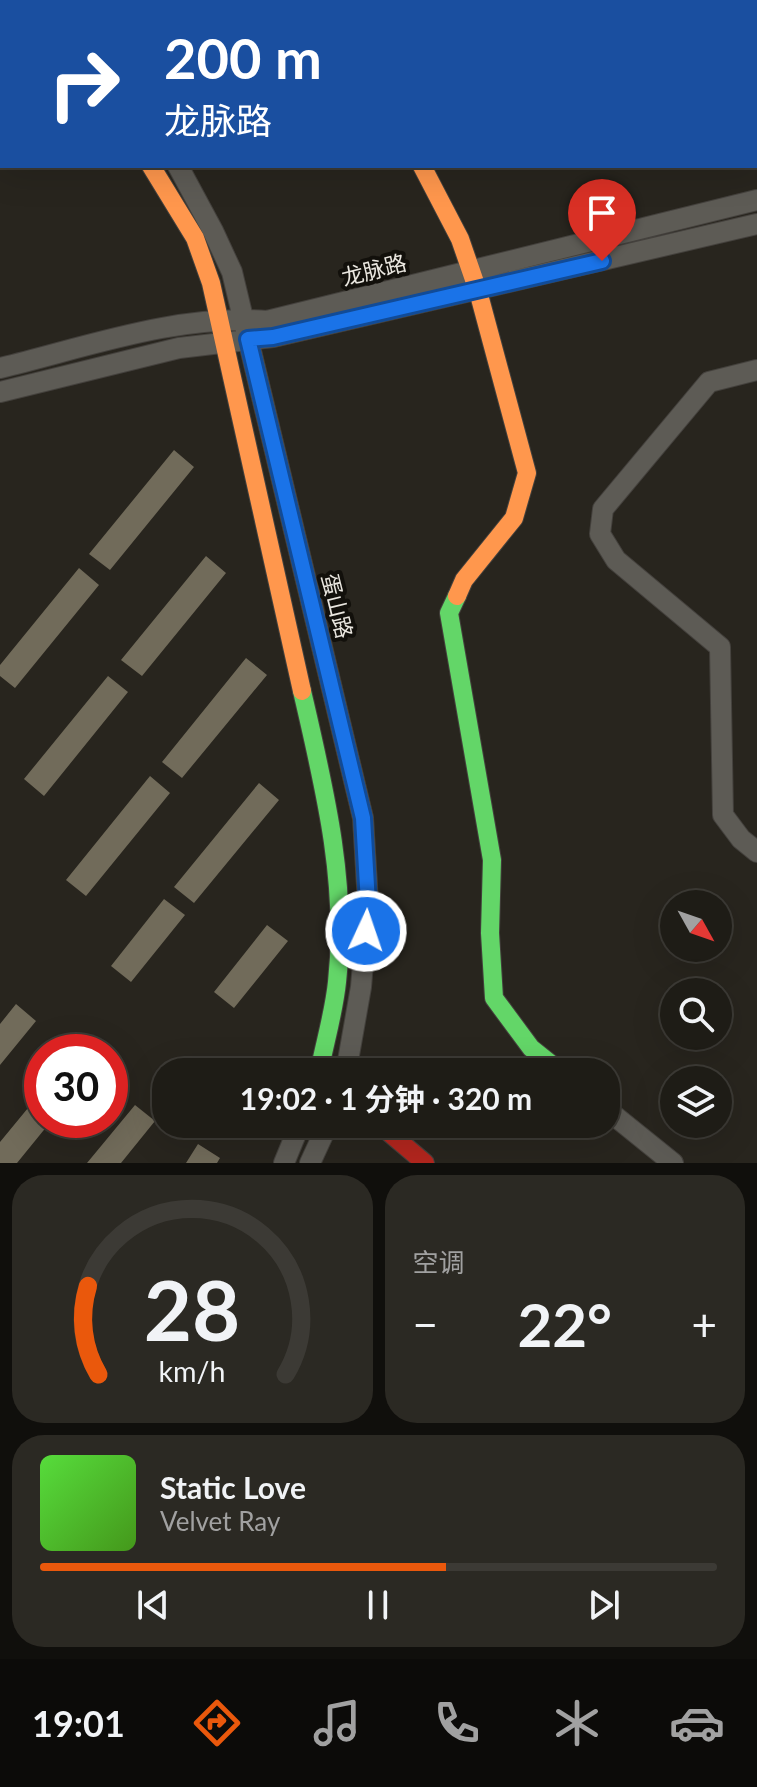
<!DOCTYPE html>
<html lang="zh">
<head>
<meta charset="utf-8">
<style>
  :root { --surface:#1e1c16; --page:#2b2923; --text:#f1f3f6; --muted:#a1a1a1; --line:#3c3a35; --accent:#ea580c }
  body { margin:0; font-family:Lato,"Noto Sans SC",sans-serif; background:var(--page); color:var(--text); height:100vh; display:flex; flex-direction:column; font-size:30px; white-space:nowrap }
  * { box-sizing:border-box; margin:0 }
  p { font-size:26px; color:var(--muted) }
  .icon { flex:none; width:44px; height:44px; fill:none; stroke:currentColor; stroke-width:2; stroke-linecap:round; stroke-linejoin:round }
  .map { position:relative; height:1163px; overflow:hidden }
  .side { display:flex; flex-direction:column; gap:12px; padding:12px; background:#100f0c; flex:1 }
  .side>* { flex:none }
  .guide { position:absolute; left:0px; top:0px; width:758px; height:168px; box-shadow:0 8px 32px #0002,0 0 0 2px var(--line); background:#1a4fa0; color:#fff; overflow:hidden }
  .needle { width:52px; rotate:130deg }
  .buttons { position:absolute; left:660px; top:890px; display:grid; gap:16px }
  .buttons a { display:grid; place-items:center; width:72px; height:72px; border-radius:50%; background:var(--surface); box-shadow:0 8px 32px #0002,0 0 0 2px var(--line); font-size:40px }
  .speed { position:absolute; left:24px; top:1034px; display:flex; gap:16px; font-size:40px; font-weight:700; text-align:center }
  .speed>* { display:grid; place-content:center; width:104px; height:104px; border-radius:50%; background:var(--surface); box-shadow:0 8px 32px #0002,0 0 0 2px var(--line); line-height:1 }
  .speed .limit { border:12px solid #d22; background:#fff; color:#111 }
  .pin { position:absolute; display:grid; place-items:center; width:68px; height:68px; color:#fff; margin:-82px -34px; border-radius:50% 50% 50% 0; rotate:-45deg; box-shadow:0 0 8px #0007 }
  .pin .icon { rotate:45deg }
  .me { position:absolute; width:88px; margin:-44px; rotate:3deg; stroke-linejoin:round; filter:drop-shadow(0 0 6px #0008) }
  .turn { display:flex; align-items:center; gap:28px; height:168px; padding:0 32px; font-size:36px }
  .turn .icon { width:104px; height:104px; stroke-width:2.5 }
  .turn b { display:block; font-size:56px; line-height:68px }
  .big { font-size:60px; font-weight:700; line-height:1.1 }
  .side .card { flex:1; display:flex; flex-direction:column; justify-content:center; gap:12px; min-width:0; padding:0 28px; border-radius:32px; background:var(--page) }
  .side .dial { align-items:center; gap:0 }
  .dial svg { height:208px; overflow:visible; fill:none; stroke:var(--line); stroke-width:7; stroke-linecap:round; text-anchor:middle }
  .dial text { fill:var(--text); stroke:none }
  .song { display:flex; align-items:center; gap:24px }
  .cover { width:96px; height:96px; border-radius:12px; background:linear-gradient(135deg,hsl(110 70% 55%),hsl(100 70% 35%)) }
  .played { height:8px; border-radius:4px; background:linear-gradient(90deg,var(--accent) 60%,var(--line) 60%) }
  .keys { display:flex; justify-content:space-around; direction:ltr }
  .heat { display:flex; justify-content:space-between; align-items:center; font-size:44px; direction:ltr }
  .side .tiles { flex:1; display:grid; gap:12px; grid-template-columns:1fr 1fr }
  .card:last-child { grid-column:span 2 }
  .trip { position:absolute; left:152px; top:1058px; width:468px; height:80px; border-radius:32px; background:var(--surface); box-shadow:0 8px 32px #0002,0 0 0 2px var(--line); font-weight:700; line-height:80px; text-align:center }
  .dock { display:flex; height:128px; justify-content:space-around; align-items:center; background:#0c0b09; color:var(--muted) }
  .dock .icon { width:56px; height:56px }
  .dock .active { color:var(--accent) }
  .dock b { font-size:36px; color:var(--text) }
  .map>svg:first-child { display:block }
  .building { fill:#716b5a }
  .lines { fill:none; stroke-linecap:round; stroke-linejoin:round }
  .street-casing { stroke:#44413d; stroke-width:22 }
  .fast-casing { stroke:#44413d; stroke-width:20 }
  .slow-casing { stroke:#44413d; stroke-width:20 }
  .jam-casing { stroke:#44413d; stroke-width:20 }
  .street { stroke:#5d5b55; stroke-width:20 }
  .fast { stroke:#63d668; stroke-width:18 }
  .slow { stroke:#ff974d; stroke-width:18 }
  .jam { stroke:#b3261e; stroke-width:18 }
  .route-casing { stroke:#114b97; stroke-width:20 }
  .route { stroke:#1a73e8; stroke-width:14 }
  .labels { text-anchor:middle; stroke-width:8; stroke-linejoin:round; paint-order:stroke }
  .street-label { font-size:22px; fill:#eae7e0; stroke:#12100b }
</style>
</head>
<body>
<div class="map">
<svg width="757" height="1163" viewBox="0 0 757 1163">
  <rect width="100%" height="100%" fill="#28251e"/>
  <!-- building -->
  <path class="building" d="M174,450l20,17 -84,103 -21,-16z
    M206,556l20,17 -84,103 -21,-16z
    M79,568l20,17 -84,103 -15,-12v-11z
    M246,658l21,17 -85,103 -20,-16z
    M108,676l20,16 -84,104 -20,-17z
    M150,776l20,17 -84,103 -20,-16z
    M259,783l20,17 -85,103 -20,-16z
    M164,899l21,16 -54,67 -20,-16z
    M267,925l21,16 -54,67 -20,-16z
    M16,1004l20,17 -36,44v-41z
    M42,1091v29h10l-35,43h-17v-21z
    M135,1105l20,16 -34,42h-34z
    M198,1144l22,14 -3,5h-31z"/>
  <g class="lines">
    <!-- street casing -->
    <g class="street-casing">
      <path id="street" d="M23,0l3,2
        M321,0l1,2
        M0,9l2,2
        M178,166l35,65 19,41 131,546 5,85 -7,84 -15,85
        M0,368c87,-21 177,-54 267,-47l490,-121
        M757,370l-48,12 -106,127 -3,25 16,26 104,87 3,168 18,24 16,13
        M0,392l179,-44 94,-11 484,-113
        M606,1109l67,54
        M284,1163l16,-39
        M310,1163l18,-39"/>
    </g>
    <!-- fast casing -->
    <g class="fast-casing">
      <path id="fast" d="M457,596l-8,17 43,247 -2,73 4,65 37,50 30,24
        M302,691c22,95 46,192 35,291 -3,30 -12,60 -18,90"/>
    </g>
    <!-- slow casing -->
    <g class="slow-casing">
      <path id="slow" d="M151,166l44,72 16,45 91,408
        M422,166l38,73 18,52 49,182 -13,45 -50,62 -7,16"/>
    </g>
    <!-- jam casing -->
    <g class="jam-casing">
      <path id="jam" d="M379,1124l46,39"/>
    </g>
    <!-- street -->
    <use href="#street" class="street"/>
    <!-- fast -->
    <use href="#fast" class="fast"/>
    <!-- slow -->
    <use href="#slow" class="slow"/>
    <!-- jam -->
    <use href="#jam" class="jam"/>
  </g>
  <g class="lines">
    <!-- route casing -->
    <g class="route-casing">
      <path id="route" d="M366,931l2,-28 -5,-85 -115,-479 25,-2 329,-76"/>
    </g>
    <!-- route -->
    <use href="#route" class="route"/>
  </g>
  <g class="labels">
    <!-- street labels -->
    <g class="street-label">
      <text transform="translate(374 270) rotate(-14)" y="8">龙脉路</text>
      <text transform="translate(337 606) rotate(76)" y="8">蛋山路</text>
    </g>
  </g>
</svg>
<div class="buttons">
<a><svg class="needle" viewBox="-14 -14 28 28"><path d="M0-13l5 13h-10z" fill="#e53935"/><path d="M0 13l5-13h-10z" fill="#a1a1a1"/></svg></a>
<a><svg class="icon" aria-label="search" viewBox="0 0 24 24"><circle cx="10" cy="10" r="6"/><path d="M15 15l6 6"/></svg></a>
<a><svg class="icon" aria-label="layers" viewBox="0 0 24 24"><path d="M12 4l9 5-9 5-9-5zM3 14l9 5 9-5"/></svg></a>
</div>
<div class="speed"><div class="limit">30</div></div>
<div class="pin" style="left:602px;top:261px;background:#d93025"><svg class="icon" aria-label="arrive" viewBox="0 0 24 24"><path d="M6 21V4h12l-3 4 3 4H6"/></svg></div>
<svg class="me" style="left:366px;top:931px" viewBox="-20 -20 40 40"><circle r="17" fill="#1a73e8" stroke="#fff" stroke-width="3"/><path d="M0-11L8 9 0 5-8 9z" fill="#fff"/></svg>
<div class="trip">19:02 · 1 分钟 · 320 m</div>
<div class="guide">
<div class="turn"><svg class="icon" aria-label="right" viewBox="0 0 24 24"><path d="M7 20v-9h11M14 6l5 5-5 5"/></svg><div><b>200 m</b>龙脉路</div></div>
</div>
</div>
<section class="side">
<div class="tiles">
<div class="card dial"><svg viewBox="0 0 100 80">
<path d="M14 69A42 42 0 1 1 86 69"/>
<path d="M14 69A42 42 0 0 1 10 35" stroke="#ea580c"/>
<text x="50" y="56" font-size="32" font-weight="700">28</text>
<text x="50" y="72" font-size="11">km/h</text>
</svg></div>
<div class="card"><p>空调</p>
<div class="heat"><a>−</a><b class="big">22°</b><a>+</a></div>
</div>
<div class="card">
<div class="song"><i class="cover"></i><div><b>Static Love</b><p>Velvet Ray</p></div></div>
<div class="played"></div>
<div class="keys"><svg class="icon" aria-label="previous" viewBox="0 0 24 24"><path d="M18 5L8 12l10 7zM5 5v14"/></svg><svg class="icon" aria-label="pause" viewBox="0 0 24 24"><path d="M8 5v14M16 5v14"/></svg><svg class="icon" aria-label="next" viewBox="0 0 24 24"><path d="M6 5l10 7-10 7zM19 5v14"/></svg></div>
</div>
</div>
</section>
<nav class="dock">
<b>19:01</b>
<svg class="icon active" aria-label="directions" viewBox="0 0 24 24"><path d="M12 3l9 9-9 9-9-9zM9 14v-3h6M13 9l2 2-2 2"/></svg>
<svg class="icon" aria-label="music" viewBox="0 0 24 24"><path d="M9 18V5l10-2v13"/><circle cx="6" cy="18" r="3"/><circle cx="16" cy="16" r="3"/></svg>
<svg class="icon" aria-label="phone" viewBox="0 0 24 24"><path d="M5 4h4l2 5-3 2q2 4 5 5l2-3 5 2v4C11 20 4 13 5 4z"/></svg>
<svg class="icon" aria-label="climate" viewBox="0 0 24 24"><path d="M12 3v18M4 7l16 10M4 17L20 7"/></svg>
<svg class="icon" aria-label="car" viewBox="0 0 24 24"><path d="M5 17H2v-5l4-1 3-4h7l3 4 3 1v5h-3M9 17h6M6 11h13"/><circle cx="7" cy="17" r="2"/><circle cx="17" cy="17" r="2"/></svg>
</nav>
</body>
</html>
